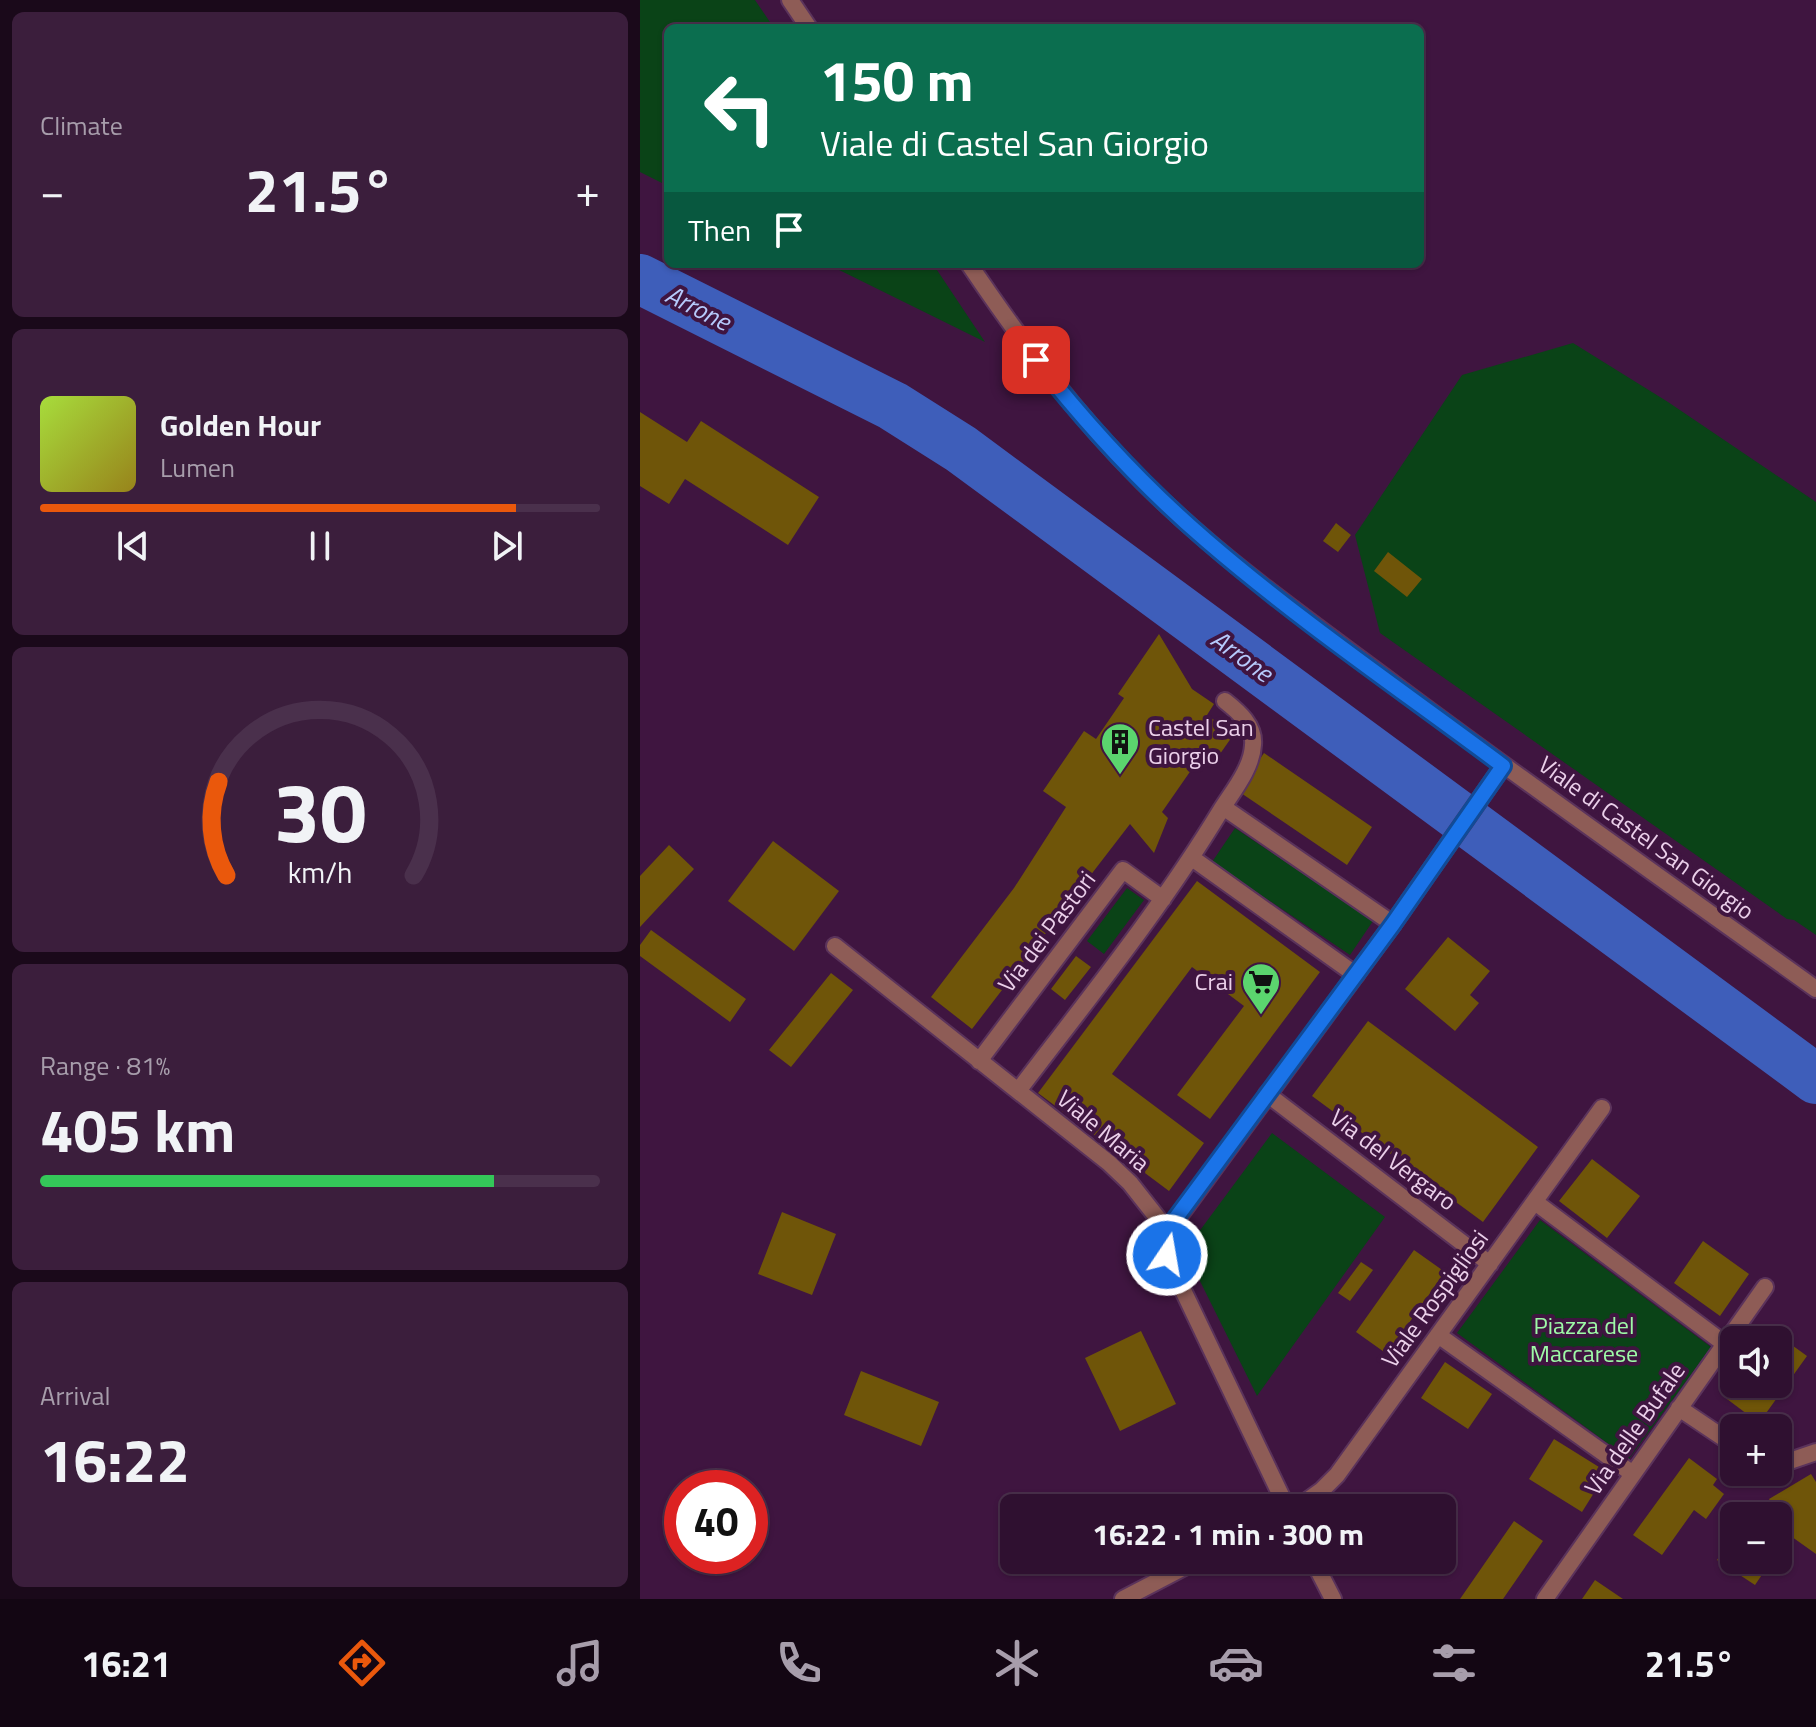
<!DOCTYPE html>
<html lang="en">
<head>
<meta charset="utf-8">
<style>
  :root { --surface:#2f1030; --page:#3b1e3c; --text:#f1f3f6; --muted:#a79dab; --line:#4a304c; --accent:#ea580c }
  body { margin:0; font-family:"Titillium Web",sans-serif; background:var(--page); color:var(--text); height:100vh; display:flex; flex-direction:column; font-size:30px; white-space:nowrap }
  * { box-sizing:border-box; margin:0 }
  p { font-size:26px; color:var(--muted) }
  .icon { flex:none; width:44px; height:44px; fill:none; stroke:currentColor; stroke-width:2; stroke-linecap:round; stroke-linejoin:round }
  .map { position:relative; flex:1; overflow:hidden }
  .panel { display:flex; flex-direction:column; gap:12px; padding:12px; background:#1a091a; width:640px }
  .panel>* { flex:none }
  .guide { position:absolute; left:24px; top:24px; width:760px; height:244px; border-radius:12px; box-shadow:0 2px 6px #0004,0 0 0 2px var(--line); background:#0b6e4f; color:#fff; overflow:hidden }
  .buttons { position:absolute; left:1080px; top:1326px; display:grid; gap:16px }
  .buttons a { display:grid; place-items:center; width:72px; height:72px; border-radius:12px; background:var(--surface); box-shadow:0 2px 6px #0004,0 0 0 2px var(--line); font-size:40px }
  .speed { position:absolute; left:24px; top:1470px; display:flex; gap:16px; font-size:40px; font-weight:700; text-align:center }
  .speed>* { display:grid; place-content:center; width:104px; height:104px; border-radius:50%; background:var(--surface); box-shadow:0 2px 6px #0004,0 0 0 2px var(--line); line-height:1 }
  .speed .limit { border:12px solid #d22; background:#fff; color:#111 }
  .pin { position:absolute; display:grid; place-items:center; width:68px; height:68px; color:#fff; margin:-34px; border-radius:16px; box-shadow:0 4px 12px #0006 }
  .me { position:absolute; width:88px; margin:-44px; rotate:12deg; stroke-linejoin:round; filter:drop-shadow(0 0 6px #0008) }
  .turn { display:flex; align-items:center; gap:28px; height:168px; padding:0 24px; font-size:36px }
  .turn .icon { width:104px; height:104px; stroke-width:2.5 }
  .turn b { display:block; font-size:56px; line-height:68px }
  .then { display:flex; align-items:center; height:76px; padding:0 24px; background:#0003; gap:16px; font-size:30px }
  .big { font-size:60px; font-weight:700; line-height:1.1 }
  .panel .tile { flex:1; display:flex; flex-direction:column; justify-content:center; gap:12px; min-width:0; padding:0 28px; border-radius:12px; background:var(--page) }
  .panel .dial { align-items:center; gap:0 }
  .dial svg { height:208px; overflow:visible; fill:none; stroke:var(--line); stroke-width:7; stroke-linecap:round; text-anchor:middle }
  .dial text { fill:var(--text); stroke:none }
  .song { display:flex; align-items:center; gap:24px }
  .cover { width:96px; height:96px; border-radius:12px; background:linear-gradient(135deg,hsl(80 70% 55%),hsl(50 70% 35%)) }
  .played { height:8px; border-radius:4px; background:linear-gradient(90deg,var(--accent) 85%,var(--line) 85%) }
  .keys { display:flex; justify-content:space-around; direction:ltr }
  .heat { display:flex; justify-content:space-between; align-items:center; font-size:44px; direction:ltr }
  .charge { height:12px; border-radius:6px; background:linear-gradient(90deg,#34c759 81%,var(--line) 0) }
  .trip { position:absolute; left:360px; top:1494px; width:456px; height:80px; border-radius:12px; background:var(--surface); box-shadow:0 2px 6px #0004,0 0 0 2px var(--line); font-weight:700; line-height:80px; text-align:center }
  .tab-bar { display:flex; height:128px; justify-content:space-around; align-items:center; background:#130613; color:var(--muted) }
  .tab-bar .icon { width:56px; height:56px }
  .tab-bar .on { color:var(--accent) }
  .tab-bar b { font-size:36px; color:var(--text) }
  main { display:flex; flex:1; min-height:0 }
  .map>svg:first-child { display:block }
  .green { fill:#0a4317 }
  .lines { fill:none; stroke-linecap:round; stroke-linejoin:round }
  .river { stroke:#3e5eba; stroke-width:50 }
  .building { fill:#6f5509 }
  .minor-casing { stroke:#5b335b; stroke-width:20 }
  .tertiary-casing { stroke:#5b335b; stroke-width:20 }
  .minor { stroke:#8e5c56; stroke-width:16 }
  .tertiary { stroke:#8e5c56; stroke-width:16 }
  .route-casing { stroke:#114b97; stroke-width:20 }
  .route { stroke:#1a73e8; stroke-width:14 }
  .labels { text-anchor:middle; stroke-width:8; stroke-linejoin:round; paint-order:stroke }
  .poi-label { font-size:24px; fill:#ebd0ea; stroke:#3f1540; text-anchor:start }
  .street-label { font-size:24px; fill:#ebd0ea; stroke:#3f1540 }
  .park-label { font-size:24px; fill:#9efaa7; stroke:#3f1540 }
  .water-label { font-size:26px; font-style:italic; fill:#b6cafb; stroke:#3f1540 }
</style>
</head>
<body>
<main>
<section class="panel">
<div class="tile"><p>Climate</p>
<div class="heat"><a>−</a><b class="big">21.5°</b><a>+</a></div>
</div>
<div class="tile">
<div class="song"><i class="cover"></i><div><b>Golden Hour</b><p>Lumen</p></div></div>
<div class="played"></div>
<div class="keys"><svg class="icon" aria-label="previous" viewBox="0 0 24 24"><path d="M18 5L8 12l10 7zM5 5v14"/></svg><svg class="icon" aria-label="pause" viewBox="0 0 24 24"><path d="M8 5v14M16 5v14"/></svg><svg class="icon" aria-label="next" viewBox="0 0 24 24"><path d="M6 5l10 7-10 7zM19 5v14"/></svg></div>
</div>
<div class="tile dial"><svg viewBox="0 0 100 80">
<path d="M14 69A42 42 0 1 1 86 69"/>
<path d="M14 69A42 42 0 0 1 11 33" stroke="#ea580c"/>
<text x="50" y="56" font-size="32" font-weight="700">30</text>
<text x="50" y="72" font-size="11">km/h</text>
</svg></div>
<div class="tile"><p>Range · 81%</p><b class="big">405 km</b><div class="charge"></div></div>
<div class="tile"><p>Arrival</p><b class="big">16:22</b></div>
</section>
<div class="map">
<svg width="1176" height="1599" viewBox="0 0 1176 1599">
  <rect width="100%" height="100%" fill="#3f1540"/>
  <!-- green -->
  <path class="green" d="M0,0h115l19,28h-106v158l-28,-14z
    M187,264h106l52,78z
    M933,343l95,59 148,100v433l-22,-15 -7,-1 -407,-286 -25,-98 107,-160z
    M595,828l138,93 -23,34 -138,-93z
    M487,888l17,12 -40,54 -17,-13z
    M632,1133l113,84 -128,179 -62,-125 -4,-21 7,-17z
    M900,1220l171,127 -82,112 -172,-126z"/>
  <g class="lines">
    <!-- river -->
    <path class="river" d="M0,279l253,127 68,43 855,630"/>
  </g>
  <!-- building -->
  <path class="building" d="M0,412l47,30 14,-21 118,76 -31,48 -103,-66 -16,25 -29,-18z
    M696,523l15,12 -13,17 -15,-11z
    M748,552l34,27 -15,18 -33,-26z
    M519,634l33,55 22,15 -7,11 27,19 -19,27 -12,-8 -41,59 6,6 -14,35 -24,-29 -158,205 -41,-32 83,-109 52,-81 -23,-16 41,-60 12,8 28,-41 -6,-4z
    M624,753l108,74 -25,38 -109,-74z
    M133,841l66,50 -45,60 -66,-50z
    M29,845l25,24 -54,58v-51z
    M557,881l123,91 -110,147 -33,-24 67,-89 -52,-39 -80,107 92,69 -35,48 -131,-98z
    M11,930l95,69 -16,23 -90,-66v-11z
    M808,937l42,34 -20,24 9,8 -24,28 -50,-42z
    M436,956l15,11 -26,33 -14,-11z
    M191,973l22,17 -62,77 -22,-17z
    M728,1021l170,126 -55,75 -171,-126z
    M952,1159l48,37 -33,42 -48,-37z
    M142,1212l54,22 -24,61 -54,-21z
    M1063,1241l46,33 -29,42 -46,-33z
    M774,1250l31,22 -58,82 -31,-22z
    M721,1262l12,8 -23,31 -12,-8z
    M501,1331l35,73 -56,27 -35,-73z
    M1138,1335l29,21 -48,67 -36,-27 9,-12h46v-44h-4z
    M805,1362l47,32 -24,35 -47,-31z
    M221,1371l78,31 -18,44 -77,-31z
    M914,1439l53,33 -25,40 -53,-33z
    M1049,1458l28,21 -4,6 11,9 -18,25 -12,-9 -32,45 -29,-20z
    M1171,1474l5,8v72l-38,-27 4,-6 -13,-22z
    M874,1521l29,20 -40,58h-43z
    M1094,1534v26h38l-17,25 -38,-25z
    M955,1580l28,19h-41z"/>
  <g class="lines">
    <!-- minor casing -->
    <g class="minor-casing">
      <path id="minor" d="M583,807l170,117
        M552,858l164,117
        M195,946l274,217 21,20 37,47
        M339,1061l144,-191 40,29
        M378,1091c70,-92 143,-182 203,-281 12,-19 31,-42 32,-65 2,-19 -14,-33 -28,-44
        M627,1094l223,170
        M895,1202l190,142
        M798,1335l195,139
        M1039,1408l55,37
        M1138,1465l38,-13
        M657,1508l25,-18 15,-15 265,-367
        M905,1599l220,-312"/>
    </g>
    <!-- tertiary casing -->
    <g class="tertiary-casing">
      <path id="tertiary" d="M150,0l19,28
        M329,264c52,77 107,151 173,217 77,77 166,139 253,204 139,104 280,203 421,304
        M647,1508l-117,-245 -5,-18 1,-11 227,-310 110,-158
        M673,1560l20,39
        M483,1599l75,-39"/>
    </g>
    <!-- minor -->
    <use href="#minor" class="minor"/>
    <!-- tertiary -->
    <use href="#tertiary" class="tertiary"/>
  </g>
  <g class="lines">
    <!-- route casing -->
    <g class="route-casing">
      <path id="route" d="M396,360c51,65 108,127 171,181 94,81 197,151 296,225l-110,158 -226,306 -2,8 2,17"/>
    </g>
    <!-- route -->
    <use href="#route" class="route"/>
  </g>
  <!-- icons -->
  <defs>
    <g id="building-pin" transform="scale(2)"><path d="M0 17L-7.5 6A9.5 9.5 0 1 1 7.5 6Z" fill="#5bd56e" stroke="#3f1540"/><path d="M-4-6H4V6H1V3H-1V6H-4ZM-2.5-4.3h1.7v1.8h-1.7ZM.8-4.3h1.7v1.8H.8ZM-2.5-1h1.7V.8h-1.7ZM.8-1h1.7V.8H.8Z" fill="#111"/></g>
    <g id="supermarket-pin" transform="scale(2)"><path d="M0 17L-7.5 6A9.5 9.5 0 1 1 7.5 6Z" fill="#5bd56e" stroke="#3f1540"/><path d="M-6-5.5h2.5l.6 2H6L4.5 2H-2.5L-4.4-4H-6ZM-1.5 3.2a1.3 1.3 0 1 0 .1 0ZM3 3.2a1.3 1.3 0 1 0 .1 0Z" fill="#111"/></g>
  </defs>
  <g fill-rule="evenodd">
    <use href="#building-pin" x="480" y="742"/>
    <use href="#supermarket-pin" x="621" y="982"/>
  </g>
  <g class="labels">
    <!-- poi labels -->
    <g class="poi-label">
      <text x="508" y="736">Castel San<tspan x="508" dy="28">Giorgio</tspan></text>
      <text x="593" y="990" text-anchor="end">Crai</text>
    </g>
    <!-- street labels -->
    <g class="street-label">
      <text transform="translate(1006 838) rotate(36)" y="8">Viale di Castel San Giorgio</text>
      <text transform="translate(407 932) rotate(-53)" y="8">Via dei Pastori</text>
      <text transform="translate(463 1131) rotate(40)" y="8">Viale Maria</text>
      <text transform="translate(753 1160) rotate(37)" y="8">Via del Vergaro</text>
      <text transform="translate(795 1299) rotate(-54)" y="8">Viale Rospigliosi</text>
      <text transform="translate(995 1429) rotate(-55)" y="8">Via delle Bufale</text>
    </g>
    <!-- park labels -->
    <g class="park-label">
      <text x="944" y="1334">Piazza del<tspan x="944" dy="28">Maccarese</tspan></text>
    </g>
    <!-- water labels -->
    <g class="water-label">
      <text transform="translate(58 308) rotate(27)" y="9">Arrone</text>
      <text transform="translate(602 656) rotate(36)" y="9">Arrone</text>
    </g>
  </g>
</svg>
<div class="buttons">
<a><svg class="icon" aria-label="sound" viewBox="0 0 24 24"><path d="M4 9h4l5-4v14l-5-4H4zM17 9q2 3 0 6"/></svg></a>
<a>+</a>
<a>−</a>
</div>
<div class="speed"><div class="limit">40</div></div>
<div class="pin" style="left:396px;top:360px;background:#d93025"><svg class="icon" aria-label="arrive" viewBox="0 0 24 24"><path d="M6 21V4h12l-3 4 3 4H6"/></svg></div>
<svg class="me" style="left:527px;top:1255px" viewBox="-20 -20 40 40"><circle r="17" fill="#1a73e8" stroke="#fff" stroke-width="3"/><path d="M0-11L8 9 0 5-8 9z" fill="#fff"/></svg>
<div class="trip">16:22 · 1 min · 300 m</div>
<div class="guide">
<div class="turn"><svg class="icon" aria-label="left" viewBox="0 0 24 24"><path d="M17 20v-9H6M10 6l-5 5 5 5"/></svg><div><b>150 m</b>Viale di Castel San Giorgio</div></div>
<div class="then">Then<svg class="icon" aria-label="arrive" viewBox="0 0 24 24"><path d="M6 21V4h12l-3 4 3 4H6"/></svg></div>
</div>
</div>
</main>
<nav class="tab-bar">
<b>16:21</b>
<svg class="icon on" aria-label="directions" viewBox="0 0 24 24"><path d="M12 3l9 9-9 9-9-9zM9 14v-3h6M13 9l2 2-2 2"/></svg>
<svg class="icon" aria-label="music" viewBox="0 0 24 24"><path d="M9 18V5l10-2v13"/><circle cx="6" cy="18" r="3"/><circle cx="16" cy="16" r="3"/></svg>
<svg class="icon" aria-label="phone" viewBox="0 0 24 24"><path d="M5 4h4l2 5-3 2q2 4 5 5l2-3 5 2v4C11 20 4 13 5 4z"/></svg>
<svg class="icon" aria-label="climate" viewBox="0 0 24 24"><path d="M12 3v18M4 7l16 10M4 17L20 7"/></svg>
<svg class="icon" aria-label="car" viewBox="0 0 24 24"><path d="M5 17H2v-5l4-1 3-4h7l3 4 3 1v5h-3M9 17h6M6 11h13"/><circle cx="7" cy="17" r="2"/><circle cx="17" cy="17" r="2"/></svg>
<svg class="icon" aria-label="filters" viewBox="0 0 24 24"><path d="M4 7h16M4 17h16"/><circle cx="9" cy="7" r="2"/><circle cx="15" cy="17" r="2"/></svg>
<b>21.5°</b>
</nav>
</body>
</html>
